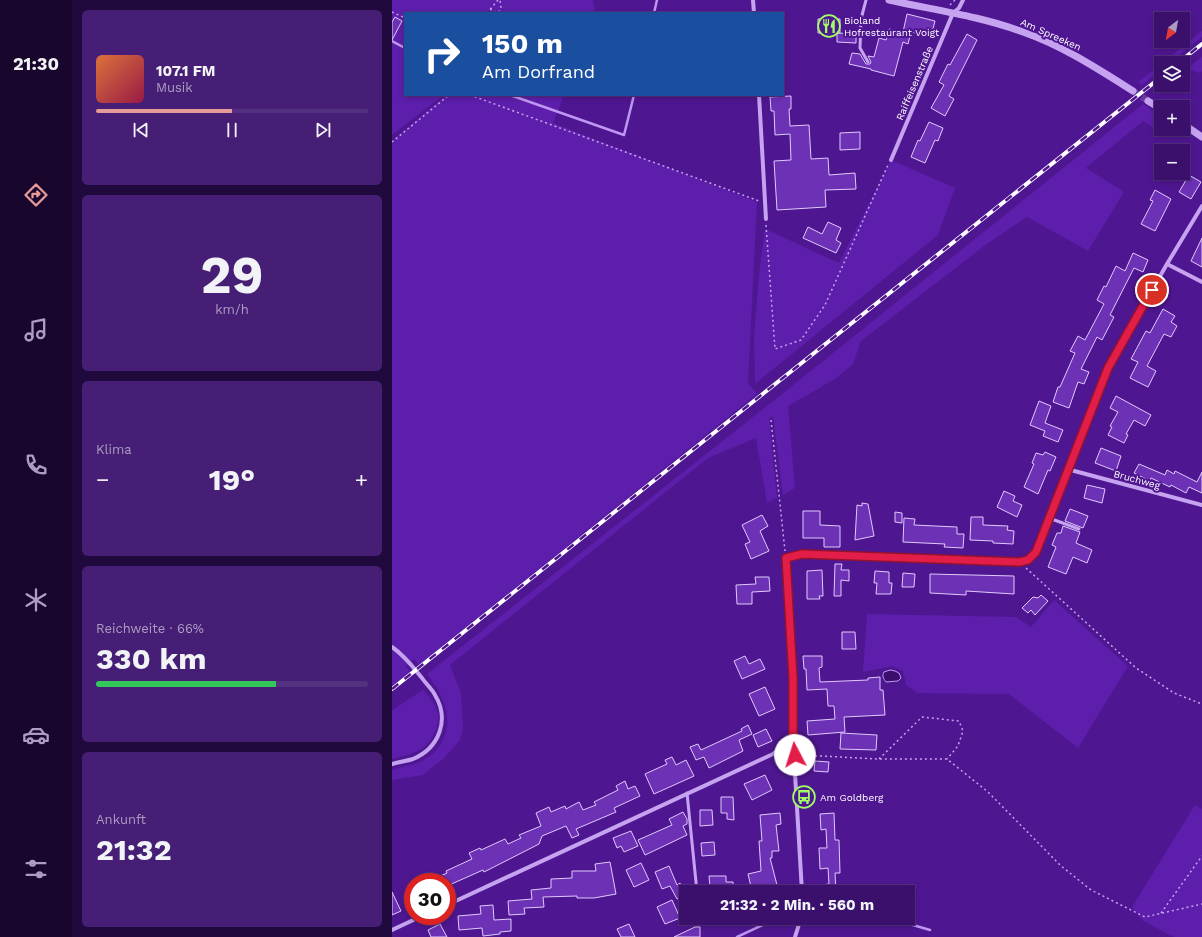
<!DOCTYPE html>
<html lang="de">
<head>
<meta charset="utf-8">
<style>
  :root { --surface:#3b106d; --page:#461e75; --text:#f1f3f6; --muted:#ac9dc2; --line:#543080; --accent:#e69b98 }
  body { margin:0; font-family:"Work Sans",sans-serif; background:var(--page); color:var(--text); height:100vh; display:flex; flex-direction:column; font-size:15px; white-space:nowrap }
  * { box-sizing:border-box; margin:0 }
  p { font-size:13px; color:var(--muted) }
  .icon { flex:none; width:22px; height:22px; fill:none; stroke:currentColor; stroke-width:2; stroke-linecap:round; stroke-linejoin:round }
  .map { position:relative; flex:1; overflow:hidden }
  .side { display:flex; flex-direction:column; gap:10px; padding:10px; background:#20093c; width:320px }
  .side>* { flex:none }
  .guide { position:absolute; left:12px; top:12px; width:380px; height:84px; border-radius:0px; box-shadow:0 2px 6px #0003,0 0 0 1px var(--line); background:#1a4fa0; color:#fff; overflow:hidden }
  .needle { width:26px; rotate:211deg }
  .buttons { position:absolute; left:762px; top:12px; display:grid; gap:8px }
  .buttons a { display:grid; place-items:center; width:36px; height:36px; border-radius:0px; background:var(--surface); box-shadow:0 2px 6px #0003,0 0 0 1px var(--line); font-size:20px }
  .speed { position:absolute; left:12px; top:873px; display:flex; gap:8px; font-size:20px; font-weight:700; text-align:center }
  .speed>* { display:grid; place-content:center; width:52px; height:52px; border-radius:50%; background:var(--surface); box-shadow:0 2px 6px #0003,0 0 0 1px var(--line); line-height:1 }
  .speed .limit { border:6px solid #d22; background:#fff; color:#111 }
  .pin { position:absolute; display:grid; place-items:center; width:34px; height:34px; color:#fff; margin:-17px; border:2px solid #fff; border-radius:50%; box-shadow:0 1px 4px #0007 }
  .me { position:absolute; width:44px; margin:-22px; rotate:355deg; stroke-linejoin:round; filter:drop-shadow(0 0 3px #0008) }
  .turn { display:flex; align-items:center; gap:14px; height:84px; padding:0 12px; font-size:18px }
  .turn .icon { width:52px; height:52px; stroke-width:2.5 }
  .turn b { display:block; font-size:28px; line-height:34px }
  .big { font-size:30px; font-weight:700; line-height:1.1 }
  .side .card { flex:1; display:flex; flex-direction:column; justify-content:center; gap:6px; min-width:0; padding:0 14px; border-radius:6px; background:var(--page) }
  .side .dial { align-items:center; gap:0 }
  .dial b { font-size:52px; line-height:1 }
  .song { display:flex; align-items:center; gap:12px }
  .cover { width:48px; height:48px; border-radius:6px; background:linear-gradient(135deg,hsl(20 70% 55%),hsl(340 70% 35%)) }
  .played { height:4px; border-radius:2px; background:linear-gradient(90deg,var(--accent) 50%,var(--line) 50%) }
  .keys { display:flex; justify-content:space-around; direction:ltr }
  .heat { display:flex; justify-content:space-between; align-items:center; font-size:22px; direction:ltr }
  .charge { height:6px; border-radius:3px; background:linear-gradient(90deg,#34c759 66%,var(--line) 0) }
  .trip { position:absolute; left:287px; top:885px; width:236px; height:40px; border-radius:0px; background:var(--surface); box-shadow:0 2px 6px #0003,0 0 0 1px var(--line); font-weight:700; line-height:40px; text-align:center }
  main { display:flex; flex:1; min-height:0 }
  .dock { display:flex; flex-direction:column; width:72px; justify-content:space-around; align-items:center; background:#18062c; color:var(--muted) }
  .dock .icon { width:28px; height:28px }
  .dock .selected { color:var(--accent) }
  .dock b { font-size:18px; color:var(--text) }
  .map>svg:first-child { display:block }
  .green { fill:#5d1eab }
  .water { fill:#3b0e6e; stroke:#be96f3 }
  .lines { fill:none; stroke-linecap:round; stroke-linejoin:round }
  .stream { stroke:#be96f3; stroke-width:2.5 }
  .building { fill:#6c31b5; stroke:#e0cafc }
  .tertiary-tunnel { stroke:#6939a2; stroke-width:7; stroke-dasharray:7 3.5; stroke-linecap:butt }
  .path { stroke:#c6a3f1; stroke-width:1.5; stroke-dasharray:2 3; stroke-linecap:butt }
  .service { stroke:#c6a3f1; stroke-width:3 }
  .minor { stroke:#c6a3f1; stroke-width:4 }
  .tertiary { stroke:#c6a3f1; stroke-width:7 }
  .rail-casing { stroke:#fff; stroke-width:4 }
  .rail { stroke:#4f1691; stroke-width:2.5; stroke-dasharray:8; stroke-linecap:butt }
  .route-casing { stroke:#92132f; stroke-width:10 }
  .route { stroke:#e11d48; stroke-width:7 }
  .labels { text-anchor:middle; stroke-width:4; stroke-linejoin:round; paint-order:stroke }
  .poi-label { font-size:10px; fill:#fff; stroke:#4f1691; text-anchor:start }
  .street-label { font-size:10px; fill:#fff; stroke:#4f1691 }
</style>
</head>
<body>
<main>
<nav class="dock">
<b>21:30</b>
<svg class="icon selected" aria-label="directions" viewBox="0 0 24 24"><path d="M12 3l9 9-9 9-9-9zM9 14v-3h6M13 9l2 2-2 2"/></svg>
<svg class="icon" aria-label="music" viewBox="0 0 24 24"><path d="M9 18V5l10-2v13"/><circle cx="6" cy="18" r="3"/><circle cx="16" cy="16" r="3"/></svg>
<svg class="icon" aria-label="phone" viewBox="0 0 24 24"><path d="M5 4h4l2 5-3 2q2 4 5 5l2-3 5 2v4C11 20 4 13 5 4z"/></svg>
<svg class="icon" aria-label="climate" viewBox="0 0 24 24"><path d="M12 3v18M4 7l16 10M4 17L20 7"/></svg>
<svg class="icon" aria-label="car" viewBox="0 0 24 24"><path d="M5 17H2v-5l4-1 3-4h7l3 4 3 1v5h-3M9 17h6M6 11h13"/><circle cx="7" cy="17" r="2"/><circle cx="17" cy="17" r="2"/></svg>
<svg class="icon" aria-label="filters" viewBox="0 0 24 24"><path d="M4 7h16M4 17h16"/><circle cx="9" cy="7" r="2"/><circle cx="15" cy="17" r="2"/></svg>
</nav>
<section class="side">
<div class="card">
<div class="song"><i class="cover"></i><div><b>107.1 FM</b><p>Musik</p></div></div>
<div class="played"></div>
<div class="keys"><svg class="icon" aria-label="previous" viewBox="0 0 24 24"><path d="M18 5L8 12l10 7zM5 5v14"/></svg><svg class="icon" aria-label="pause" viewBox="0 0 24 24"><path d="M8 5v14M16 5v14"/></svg><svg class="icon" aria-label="next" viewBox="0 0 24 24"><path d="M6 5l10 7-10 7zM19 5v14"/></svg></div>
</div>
<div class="card dial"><b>29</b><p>km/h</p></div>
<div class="card"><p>Klima</p>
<div class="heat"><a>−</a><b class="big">19°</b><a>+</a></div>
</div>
<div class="card"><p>Reichweite · 66%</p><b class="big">330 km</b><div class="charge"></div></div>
<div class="card"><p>Ankunft</p><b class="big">21:32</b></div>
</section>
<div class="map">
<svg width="810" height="937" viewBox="0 0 810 937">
  <rect width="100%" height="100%" fill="#4f1691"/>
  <!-- green -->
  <path class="green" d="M0,0h201l2,13h-190v82h39l-52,40z
    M810,31v6l-33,26h-7z
    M810,57v14l-2,2 -14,-4z
    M769,64v6l-19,15 -4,-3z
    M54,95h118l-11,28 204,79 -9,181 9,11 -338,271 -5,-6 -8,7 4,6 -18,14v-545z
    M751,104l18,12v13h1l-2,3 -17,-11 -57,47 38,24 -36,59 -61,-34 -39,26 -127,98 -8,23 -18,15 -47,27 7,82 -12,7 -10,-79 -4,2 8,80 -10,5 -11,-65 -48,20 -258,207 11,28 2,35 -3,12 -16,18 -21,17 -31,5v-10c10,-3 20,-5 30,-9 27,-14 32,-43 17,-68l1,-1 -13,-18 340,-268z
    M499,160l64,28 -17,47 -183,149 -1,-48 5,-61 6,-46 74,34z
    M662,600l74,66 -50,82 -69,-54 -92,-1 -11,-8 -3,-14 -10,-5 -30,6 4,-58 149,3 15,10z
    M31,690c6,6 13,15 15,24 2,11 -5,26 -14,33 -9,7 -21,9 -32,12v-49z
    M803,805l7,4v128h-28l-31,-16 -11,-14z"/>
  <!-- water -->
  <path class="water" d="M498,670l5,1 4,2 2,5 -3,3 -12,1c-3,-4 -4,-6 -2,-10z"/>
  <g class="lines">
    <!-- stream -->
    <path class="stream" d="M262,13l3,-13
      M0,41l13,7
      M118,95l114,40 10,-40
      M497,918l41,12
      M345,937l41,-19"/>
  </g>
  <!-- building -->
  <path class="building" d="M515,14l28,7 -4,16 -20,-5 -3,12 -5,-2 -9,34 -23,-6v-1l-22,-5 3,-11 8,1 6,10h4l1,-2 -3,-6 6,1 5,-19 7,2 3,-11 14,3z
    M3,17l7,4 -10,19v-18z
    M426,19h22v14h-22z
    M445,33l19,1v9l-19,-1z
    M575,34l10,6 -28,56 5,3 -9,17 -14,-8 13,-23 -5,-3 9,-18 2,1z
    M399,96v13h-2l1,17 19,-1 2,34 17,-1 1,17 26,-2 1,16 -31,1 1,17 -49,3 -3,-49 17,-1 -1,-26 -15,1 -1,-24h-3l-1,-14z
    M537,122l14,6 -5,13 -3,-1 -10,23 -14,-6 7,-17 2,1z
    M468,132v17l-20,1v-17z
    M797,175l12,7 -10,17 -12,-7z
    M763,190l16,9 -16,32 -14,-7 12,-23 -3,-1z
    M436,222l13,6 -5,12 5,3 -5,10 -33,-15 5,-11 14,7z
    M810,238v29l-11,-6z
    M741,253l15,7 -5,12 -9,-4 -24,47 4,2 -12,23 -5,-3 -16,32 8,3 -5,12 -6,-2 -9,26 -16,-6 5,-15h2l15,-34 -5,-2 8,-15 7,4 19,-36 -7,-4 7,-14 2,1 10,-21 9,5z
    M771,309l12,7 -4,6 6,4 -6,11 -7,-3 -17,32 9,5 -8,16 -18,-9 8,-16 -7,-3 15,-28 4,2z
    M724,396l35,19 -6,11 -11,-6 -8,14 2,1 -4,8 -16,-8 4,-8 -2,-1 8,-14 -8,-4z
    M647,401l12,5 -6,17 18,7 -5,12 -15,-6 2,-5 -15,-6z
    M709,448l20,8 -5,15 -21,-8z
    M653,452l11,5 -6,14 -2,-1 -10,24 -14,-7 10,-23 -2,-1 4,-10 7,2z
    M747,464l26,11 2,-5 7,4 1,-3 22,11 5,-10v21l-13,-6 -3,6 -15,-8 -1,2 -19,-9 -1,3 -16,-8z
    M695,485l18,4 -3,14 -18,-5z
    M612,491l11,5 -2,5 9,4 -5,12 -20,-10z
    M470,503l6,1 6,32 -19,4 2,-35 5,1z
    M678,509l18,7 -5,12 -18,-7z
    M411,511h17v14l20,1v21h-16v-9h-21z
    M503,512l7,1v10l-7,-1z
    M370,515l6,11 -8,5 9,20 -18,8 -6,-15 5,-2 -8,-17z
    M579,517h12v8l25,1 -1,4 7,1 -1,13 -20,-1v-2l-23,-1z
    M512,518l11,1 -1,6 43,2v7h7l-1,14 -19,-1 1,-3 -42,-2z
    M671,526l17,6 -4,11 16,7 -5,13 -14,-6 -7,17 -18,-7 8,-20 -4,-2 5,-12h4z
    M443,564h7l-1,6h8v11l-8,-1v16h-7z
    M430,570l1,26h-4l1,3h-13v-28z
    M483,571l14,1v11h3l-1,11h-15l1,-11h-3z
    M511,573l12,1 -1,13h-12z
    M538,574l84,2v18l-48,-3v4l-36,-2z
    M363,577h14l1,14 -18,1v12h-15l-1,-19 20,-1z
    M649,595l7,6 -13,14 -4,-5 -3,3 -6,-5 11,-11 5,1z
    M450,632h13l1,17h-14z
    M353,656l4,8 11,-5 5,10 -23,10 -8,-18z
    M411,656h19v11l-3,1 1,14 48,-2v-2l12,-1v13h3l2,25 -41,2 1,15 -37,3 -1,-14 28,-2 -1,-13h-6l-1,-17 -20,1 -1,-21h-2z
    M373,687l10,22 -16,7 -10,-22z
    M356,725l4,9 -13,6 4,11 -34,17 -5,-11 -8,3 -6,-13 8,-3 3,6 41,-19 -1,-2z
    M374,729l6,12 -14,6 -5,-12z
    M449,733l36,2 -1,15 -36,-1z
    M280,757l4,8 10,-5 8,16 -40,18 -9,-20 22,-10 -2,-4z
    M423,761l14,1 -1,10 -14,-1z
    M373,775l7,15 -20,10 -8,-16z
    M233,781l3,8 7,-3 5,10 -26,12 2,4 -40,17 3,6 -7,3 -6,-12 -24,10 -3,8 -55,28 -1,-2 -36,16v-4h-20l20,-9 -1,-2 26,-12 -3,-6 11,-5 1,2 24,-11 3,5 13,-6 -2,-3 22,-9 -5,-13 13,-6 2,5 14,-6 1,3 13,-7 4,8 13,-5 -2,-3 24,-12 -2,-4z
    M329,797h12l1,23 -7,-1v-6h-6z
    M308,810h12l1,15 -13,1z
    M291,812l4,7v5l-4,2 4,9 -42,20 -7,-15 34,-15 -3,-6z
    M388,813l1,11 -5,1 3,26h-7v7h-2l7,27 -25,6 -4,-17 13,-3 -2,-30h3l-2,-26z
    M442,813l1,27h4l1,33h-5l1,19h-14l-1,-7 8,-1 -1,-16 -8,1 -1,-21h8l-1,-19 -5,1 -1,-16z
    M239,831l7,15 -14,6 -3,-6 -4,2 -4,-10z
    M322,842l1,13 -13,1 -1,-13z
    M218,862l6,32 -22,4h-17v-2l-34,1 1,10 -20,1 1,6 -16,1 -1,-14 24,-2 -1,-9 20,-2v-9l21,-1v-7h24l-1,-7z
    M249,863l8,17 -15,7 -8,-17z
    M277,866l8,19 3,-2 4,10 -3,1 1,3 -5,2 -7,-13 -8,3 -7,-17z
    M317,876h17v6h7l1,10h-19v-5h-5z
    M0,892l9,19 -9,4z
    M280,900l8,18 -15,6 -8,-17z
    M101,905l1,15 17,-1v12l-11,1v2l-17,2 -1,-8 -23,2 -1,-14 23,-2 -1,-8z
    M48,924l7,13h-16l-3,-7z
    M237,924l6,13h-14l-4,-8z
    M303,927h5v10h-26z"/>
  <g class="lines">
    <!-- tertiary-tunnel -->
    <path class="tertiary-tunnel" d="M741,91l15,10"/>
    <!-- path -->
    <path class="path" d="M558,5l5,-5
      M98,9l8,4 3,-5 -1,-8
      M0,12l13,6
      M95,13l11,-13
      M78,95l289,106
      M0,142l57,-47
      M374,225l9,124 26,-9 24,-35 63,-140
      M379,420l14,131
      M634,568l110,100 38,25 28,11
      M408,755l79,4h68l41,33 72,73 31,25 54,27 57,-13
      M487,759l43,-42 37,4 4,10 -5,15 -11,13
      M769,913l41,-57"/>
    <!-- service -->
    <path class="service" d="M474,0l-5,19 -1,29 8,14
      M657,518l30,11
      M295,793l10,99"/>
    <!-- minor -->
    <path class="minor" d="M361,0l1,13
      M367,95l7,124
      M499,160l62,-147 6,-5 4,-8
      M775,264l35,18
      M675,469l135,36
      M0,647c13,9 21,20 30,31 4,6 10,11 13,17 15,25 4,53 -22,64 -7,2 -14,3 -21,5
      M410,892l-9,-152v-62l-7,-120 16,-4 218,8 8,-2 8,-8 72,-185 59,-103 35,-58
      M55,905l326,-151 20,-14
      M0,930l30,-14
      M403,937l6,-19"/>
    <!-- tertiary -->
    <path class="tertiary" d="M497,0c45,10 91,16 134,32 40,14 75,37 110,59
      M756,101l13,8
      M791,124l19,13"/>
    <!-- rail casing -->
    <g class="rail-casing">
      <path id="rail" d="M786,63l24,-19
        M0,689l769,-612"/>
    </g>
    <!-- rail -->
    <use href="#rail" class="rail"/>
  </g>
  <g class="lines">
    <!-- route casing -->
    <g class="route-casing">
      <path id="route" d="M403,755l-2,-15v-62l-7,-120 16,-4 218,8 8,-2 8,-8 72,-184 44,-78"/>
    </g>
    <!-- route -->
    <use href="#route" class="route"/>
  </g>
  <!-- icons -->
  <defs>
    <g id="restaurant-ring" transform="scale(1.15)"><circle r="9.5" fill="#4f1691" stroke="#a0ff63" stroke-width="1.5"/><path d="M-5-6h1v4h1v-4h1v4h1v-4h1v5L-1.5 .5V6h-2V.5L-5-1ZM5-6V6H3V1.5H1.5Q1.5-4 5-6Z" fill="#a0ff63"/></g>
    <g id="bus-ring" transform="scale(1.15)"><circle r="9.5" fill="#4f1691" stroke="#a0ff63" stroke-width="1.5"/><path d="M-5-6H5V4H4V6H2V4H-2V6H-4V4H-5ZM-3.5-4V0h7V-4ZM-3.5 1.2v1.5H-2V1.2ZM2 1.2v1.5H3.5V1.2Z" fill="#a0ff63"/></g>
  </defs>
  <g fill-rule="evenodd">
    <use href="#restaurant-ring" x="437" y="26"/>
    <use href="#bus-ring" x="412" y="797"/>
  </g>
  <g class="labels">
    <!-- poi labels -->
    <g class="poi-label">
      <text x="452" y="24">Bioland<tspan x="452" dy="12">Hofrestaurant Voigt</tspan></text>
      <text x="428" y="801">Am Goldberg</text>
    </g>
    <!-- street labels -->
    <g class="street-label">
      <text transform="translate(659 34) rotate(24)" y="4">Am Spreeken</text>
      <text transform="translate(522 83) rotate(-67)" y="4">Raiffeisenstraße</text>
      <text transform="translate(745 479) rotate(15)" y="4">Bruchweg</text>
    </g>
  </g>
</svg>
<div class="buttons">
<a><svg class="needle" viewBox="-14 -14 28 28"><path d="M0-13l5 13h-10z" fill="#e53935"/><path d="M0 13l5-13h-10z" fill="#ac9dc2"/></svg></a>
<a><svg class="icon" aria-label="layers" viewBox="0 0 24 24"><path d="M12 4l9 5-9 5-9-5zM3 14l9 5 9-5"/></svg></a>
<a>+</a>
<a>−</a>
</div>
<div class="speed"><div class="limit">30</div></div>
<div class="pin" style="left:760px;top:290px;background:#d93025"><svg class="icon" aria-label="arrive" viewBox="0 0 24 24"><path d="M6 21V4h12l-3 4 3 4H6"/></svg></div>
<svg class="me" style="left:403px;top:755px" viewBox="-20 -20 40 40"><circle r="19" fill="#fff"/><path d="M0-13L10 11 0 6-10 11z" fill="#e11d48"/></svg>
<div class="trip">21:32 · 2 Min. · 560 m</div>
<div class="guide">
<div class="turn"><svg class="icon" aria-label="right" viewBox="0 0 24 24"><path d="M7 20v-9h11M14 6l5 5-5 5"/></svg><div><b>150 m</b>Am Dorfrand</div></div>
</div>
</div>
</main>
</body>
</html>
